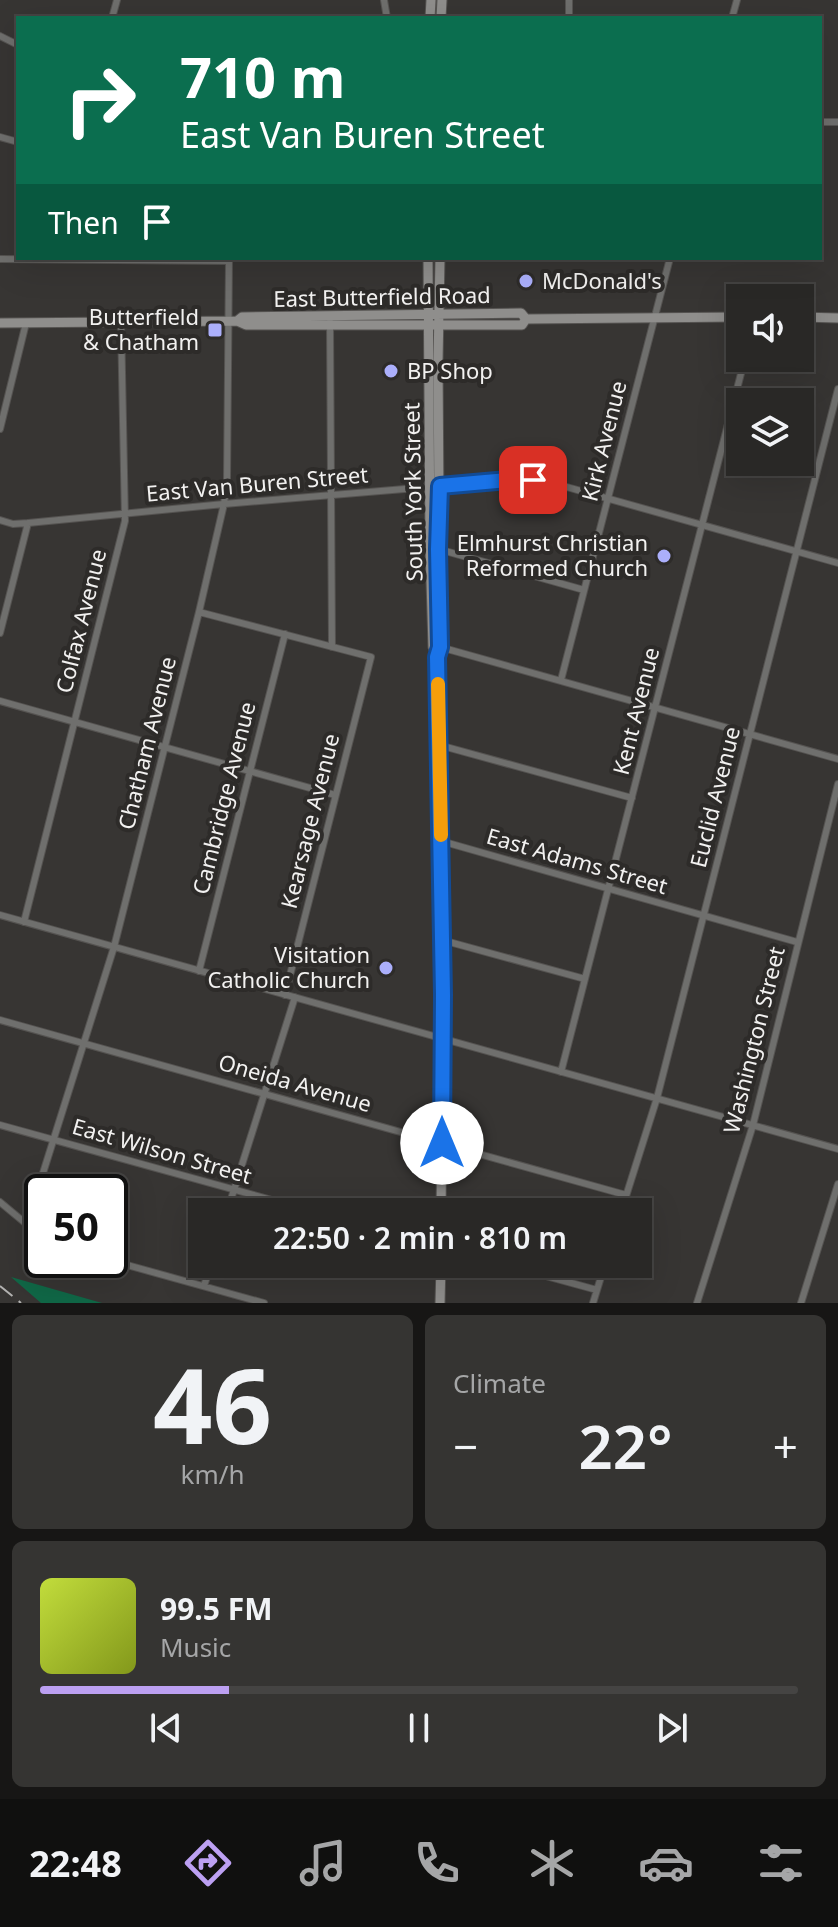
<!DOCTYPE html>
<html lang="en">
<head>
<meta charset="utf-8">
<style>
  :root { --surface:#292826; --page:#353432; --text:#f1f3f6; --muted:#a5a6a7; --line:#454443; --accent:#bca0f2 }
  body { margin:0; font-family:"Noto Sans",sans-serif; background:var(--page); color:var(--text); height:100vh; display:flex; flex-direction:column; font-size:30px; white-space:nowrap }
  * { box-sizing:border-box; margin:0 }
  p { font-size:26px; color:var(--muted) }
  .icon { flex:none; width:44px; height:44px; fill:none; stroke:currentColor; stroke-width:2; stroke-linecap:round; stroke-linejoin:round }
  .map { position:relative; height:1303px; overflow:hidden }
  .drawer { display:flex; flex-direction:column; gap:12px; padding:12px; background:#171615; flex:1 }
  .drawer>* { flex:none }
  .guide { position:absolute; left:16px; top:16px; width:806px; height:244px; border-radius:0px; box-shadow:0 8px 32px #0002,0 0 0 2px var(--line); background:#0b6e4f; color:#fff; overflow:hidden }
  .buttons { position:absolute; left:726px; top:284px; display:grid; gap:16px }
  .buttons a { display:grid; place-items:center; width:88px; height:88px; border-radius:0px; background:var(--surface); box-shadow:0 8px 32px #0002,0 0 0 2px var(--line); font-size:40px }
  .speed { position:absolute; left:24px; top:1174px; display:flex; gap:16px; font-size:40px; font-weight:700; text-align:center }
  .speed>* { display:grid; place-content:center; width:104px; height:104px; border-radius:50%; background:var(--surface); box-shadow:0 8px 32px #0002,0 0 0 2px var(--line); line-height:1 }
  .speed .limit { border:4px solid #111; border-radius:12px; background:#fff; color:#111 }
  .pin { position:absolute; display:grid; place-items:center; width:68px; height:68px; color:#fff; margin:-34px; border-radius:16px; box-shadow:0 4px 12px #0006 }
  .me { position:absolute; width:88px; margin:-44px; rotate:0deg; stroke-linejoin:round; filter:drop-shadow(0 0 6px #0008) }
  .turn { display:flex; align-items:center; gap:28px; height:168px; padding:0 32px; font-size:36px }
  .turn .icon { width:104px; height:104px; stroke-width:2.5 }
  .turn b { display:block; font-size:56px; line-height:68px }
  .then { display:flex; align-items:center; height:76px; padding:0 32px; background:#0003; gap:16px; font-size:30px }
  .big { font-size:60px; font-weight:600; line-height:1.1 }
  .drawer .card { flex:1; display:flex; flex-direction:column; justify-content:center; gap:12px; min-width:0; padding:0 28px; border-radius:12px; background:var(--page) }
  .drawer .dial { align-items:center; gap:0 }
  .dial b { font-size:104px; line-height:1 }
  .song { display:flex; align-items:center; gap:24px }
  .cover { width:96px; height:96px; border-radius:12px; background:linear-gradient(135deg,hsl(70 70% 55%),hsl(70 70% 35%)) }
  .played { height:8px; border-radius:4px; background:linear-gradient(90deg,var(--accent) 25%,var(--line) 25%) }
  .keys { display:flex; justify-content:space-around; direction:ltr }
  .heat { display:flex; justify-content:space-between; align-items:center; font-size:44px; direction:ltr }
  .drawer .tiles { flex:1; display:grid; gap:12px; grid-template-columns:1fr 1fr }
  .card:last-child { grid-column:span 2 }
  .trip { position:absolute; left:188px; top:1198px; width:464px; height:80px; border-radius:0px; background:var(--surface); box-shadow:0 8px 32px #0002,0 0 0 2px var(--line); font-weight:600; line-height:80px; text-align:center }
  .tab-bar { display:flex; height:128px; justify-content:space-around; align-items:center; background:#10100f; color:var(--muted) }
  .tab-bar .icon { width:56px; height:56px }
  .tab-bar .selected { color:var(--accent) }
  .tab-bar b { font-size:36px; color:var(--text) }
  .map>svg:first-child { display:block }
  .green { fill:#106847 }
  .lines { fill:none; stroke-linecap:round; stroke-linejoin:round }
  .street-casing { stroke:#555351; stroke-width:8 }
  .secondary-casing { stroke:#555351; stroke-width:11 }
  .street { stroke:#6f6f6d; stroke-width:6 }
  .secondary { stroke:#8f8e8c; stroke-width:9 }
  .rail { stroke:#b3b2b1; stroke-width:2; stroke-dasharray:16 8; stroke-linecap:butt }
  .route-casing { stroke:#114b97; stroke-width:20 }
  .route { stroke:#1a73e8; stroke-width:14 }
  .slow { stroke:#f59e0b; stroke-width:14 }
  .poi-dot { fill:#abaffb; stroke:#2d2b29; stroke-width:3 }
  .labels { text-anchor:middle; stroke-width:8; stroke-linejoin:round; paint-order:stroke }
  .poi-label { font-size:22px; fill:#f2f1f0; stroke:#2d2b29; text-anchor:end }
  .street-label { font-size:22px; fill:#f2f1f0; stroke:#2d2b29 }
</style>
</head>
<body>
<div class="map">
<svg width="838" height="1303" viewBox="0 0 838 1303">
  <rect width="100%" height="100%" fill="#373533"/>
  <!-- green -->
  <path class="green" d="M11,1277l91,26h-61z"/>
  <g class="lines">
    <!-- street casing -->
    <g class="street-casing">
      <path id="street" d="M384,0l3,18
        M112,18l5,-18
        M569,18v-18
        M732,18l5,-18
        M0,36l18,9
        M820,122h18
        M0,137l18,5
        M0,259l229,2
        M330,322l2,325
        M0,429l26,-106
        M0,520l13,4 15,-1 196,-19 301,-25 31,5 282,79
        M438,549l146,41
        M199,612l172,45 -86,338
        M0,633l28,-110
        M440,647l398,112
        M561,680l109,-422
        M0,701l335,94
        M439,745l193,53
        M441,841l356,101
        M0,915l838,234
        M24,922l101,-401 -4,-199
        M442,940l143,39
        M199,971l86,-337
        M0,1020l626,175
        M561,1072l184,-714
        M0,1125l315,87
        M0,1202l42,35
        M227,1212l68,-215
        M621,1212l36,-114 181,-709
        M27,1224l87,-277 85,-335 25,-108 3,-24 2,-222
        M109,1260l155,43
        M502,1264l95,26
        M204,1286l7,-22
        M593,1303l12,-39
        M697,1303l56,-178 85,-341
        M801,1303l37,-119"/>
    </g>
    <!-- secondary casing -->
    <g class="secondary-casing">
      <path id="secondary" d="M430,18l1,-18
        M441,18l1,-18
        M428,258l2,289 3,100 4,10
        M440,258l-2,104 2,285 -3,10 6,365 -2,190
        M800,317l38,1
        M237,321l5,-4 279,-4 5,6
        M0,323l237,-2 9,4h276l4,-6 214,-2
        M440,1303l1,-39"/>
    </g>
    <!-- street -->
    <use href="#street" class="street"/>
    <!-- secondary -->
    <use href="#secondary" class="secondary"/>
    <!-- rail -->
    <path class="rail" d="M0,1286l21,17"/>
  </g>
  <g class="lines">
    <!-- route casing -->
    <g class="route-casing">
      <path id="route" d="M442,1143l1,-148 -6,-338 3,-10 -2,-98 2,-63 68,-6h25"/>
    </g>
    <!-- route -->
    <use href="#route" class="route"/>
    <!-- slow -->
    <path class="slow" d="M438,684l3,151"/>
  </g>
  <!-- markers -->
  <g class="poi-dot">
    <circle cx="526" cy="281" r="8"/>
    <rect x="207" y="322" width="16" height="16" rx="4"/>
    <circle cx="391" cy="371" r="8"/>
    <circle cx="664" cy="556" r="8"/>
    <circle cx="386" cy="968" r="8"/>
  </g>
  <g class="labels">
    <!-- poi labels -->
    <g class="poi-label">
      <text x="542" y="289" text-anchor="start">McDonald's</text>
      <text x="199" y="325">Butterfield<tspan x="199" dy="25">&amp; Chatham</tspan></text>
      <text x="407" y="379" text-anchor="start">BP Shop</text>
      <text x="648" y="551">Elmhurst Christian<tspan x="648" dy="25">Reformed Church</tspan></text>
      <text x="370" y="963">Visitation<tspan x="370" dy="25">Catholic Church</tspan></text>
    </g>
    <!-- street labels -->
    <g class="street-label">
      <text transform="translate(382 297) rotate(-1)" y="8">East Butterfield Road</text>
      <text transform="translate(604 441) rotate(-76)" y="8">Kirk Avenue</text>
      <text transform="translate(257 484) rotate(-5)" y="8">East Van Buren Street</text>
      <text transform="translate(413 492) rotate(-91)" y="8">South York Street</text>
      <text transform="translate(81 621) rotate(-76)" y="8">Colfax Avenue</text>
      <text transform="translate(636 711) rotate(-76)" y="8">Kent Avenue</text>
      <text transform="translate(147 743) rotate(-76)" y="8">Chatham Avenue</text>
      <text transform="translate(715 797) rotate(-76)" y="8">Euclid Avenue</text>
      <text transform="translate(224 798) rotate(-76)" y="8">Cambridge Avenue</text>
      <text transform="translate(310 821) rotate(-76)" y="8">Kearsage Avenue</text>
      <text transform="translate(577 861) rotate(16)" y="8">East Adams Street</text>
      <text transform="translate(754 1040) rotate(-76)" y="8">Washington Street</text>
      <text transform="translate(295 1083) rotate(16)" y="8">Oneida Avenue</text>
      <text transform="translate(162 1151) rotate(16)" y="8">East Wilson Street</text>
    </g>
  </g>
</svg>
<div class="buttons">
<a><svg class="icon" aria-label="sound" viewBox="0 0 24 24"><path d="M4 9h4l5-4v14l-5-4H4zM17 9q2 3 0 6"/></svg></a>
<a><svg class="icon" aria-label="layers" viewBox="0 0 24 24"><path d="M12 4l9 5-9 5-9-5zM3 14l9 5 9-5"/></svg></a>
</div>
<div class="speed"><div class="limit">50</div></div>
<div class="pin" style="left:533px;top:480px;background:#d93025"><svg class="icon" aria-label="arrive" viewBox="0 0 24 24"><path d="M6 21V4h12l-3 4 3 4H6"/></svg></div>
<svg class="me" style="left:442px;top:1143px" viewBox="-20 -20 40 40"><circle r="19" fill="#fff"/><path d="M0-13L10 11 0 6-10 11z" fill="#1a73e8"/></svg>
<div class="trip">22:50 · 2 min · 810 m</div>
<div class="guide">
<div class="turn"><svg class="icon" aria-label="right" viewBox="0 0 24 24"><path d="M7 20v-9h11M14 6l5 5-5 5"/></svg><div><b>710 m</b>East Van Buren Street</div></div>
<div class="then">Then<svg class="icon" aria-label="arrive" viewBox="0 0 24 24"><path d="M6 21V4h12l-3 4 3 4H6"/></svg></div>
</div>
</div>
<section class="drawer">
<div class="tiles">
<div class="card dial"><b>46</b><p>km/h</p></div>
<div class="card"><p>Climate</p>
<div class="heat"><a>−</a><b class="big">22°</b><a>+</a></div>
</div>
<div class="card">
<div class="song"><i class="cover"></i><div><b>99.5 FM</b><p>Music</p></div></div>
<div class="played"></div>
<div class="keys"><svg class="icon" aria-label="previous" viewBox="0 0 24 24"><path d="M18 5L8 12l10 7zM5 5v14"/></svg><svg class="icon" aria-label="pause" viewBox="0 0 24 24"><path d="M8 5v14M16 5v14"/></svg><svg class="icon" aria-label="next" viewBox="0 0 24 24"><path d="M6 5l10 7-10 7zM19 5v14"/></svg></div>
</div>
</div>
</section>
<nav class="tab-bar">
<b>22:48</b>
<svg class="icon selected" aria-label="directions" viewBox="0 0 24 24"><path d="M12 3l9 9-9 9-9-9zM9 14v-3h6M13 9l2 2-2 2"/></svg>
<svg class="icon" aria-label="music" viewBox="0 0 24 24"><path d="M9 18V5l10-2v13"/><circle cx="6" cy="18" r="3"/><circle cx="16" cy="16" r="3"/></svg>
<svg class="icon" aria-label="phone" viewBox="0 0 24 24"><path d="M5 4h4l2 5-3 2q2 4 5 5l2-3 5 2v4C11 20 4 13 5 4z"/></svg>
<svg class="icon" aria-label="climate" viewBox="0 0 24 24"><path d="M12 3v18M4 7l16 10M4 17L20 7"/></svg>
<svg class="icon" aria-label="car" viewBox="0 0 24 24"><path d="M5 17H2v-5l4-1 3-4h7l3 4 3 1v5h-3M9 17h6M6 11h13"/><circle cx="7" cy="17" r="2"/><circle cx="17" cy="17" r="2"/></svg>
<svg class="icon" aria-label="filters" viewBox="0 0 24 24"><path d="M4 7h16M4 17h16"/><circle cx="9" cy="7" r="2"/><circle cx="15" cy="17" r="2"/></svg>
</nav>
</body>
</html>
